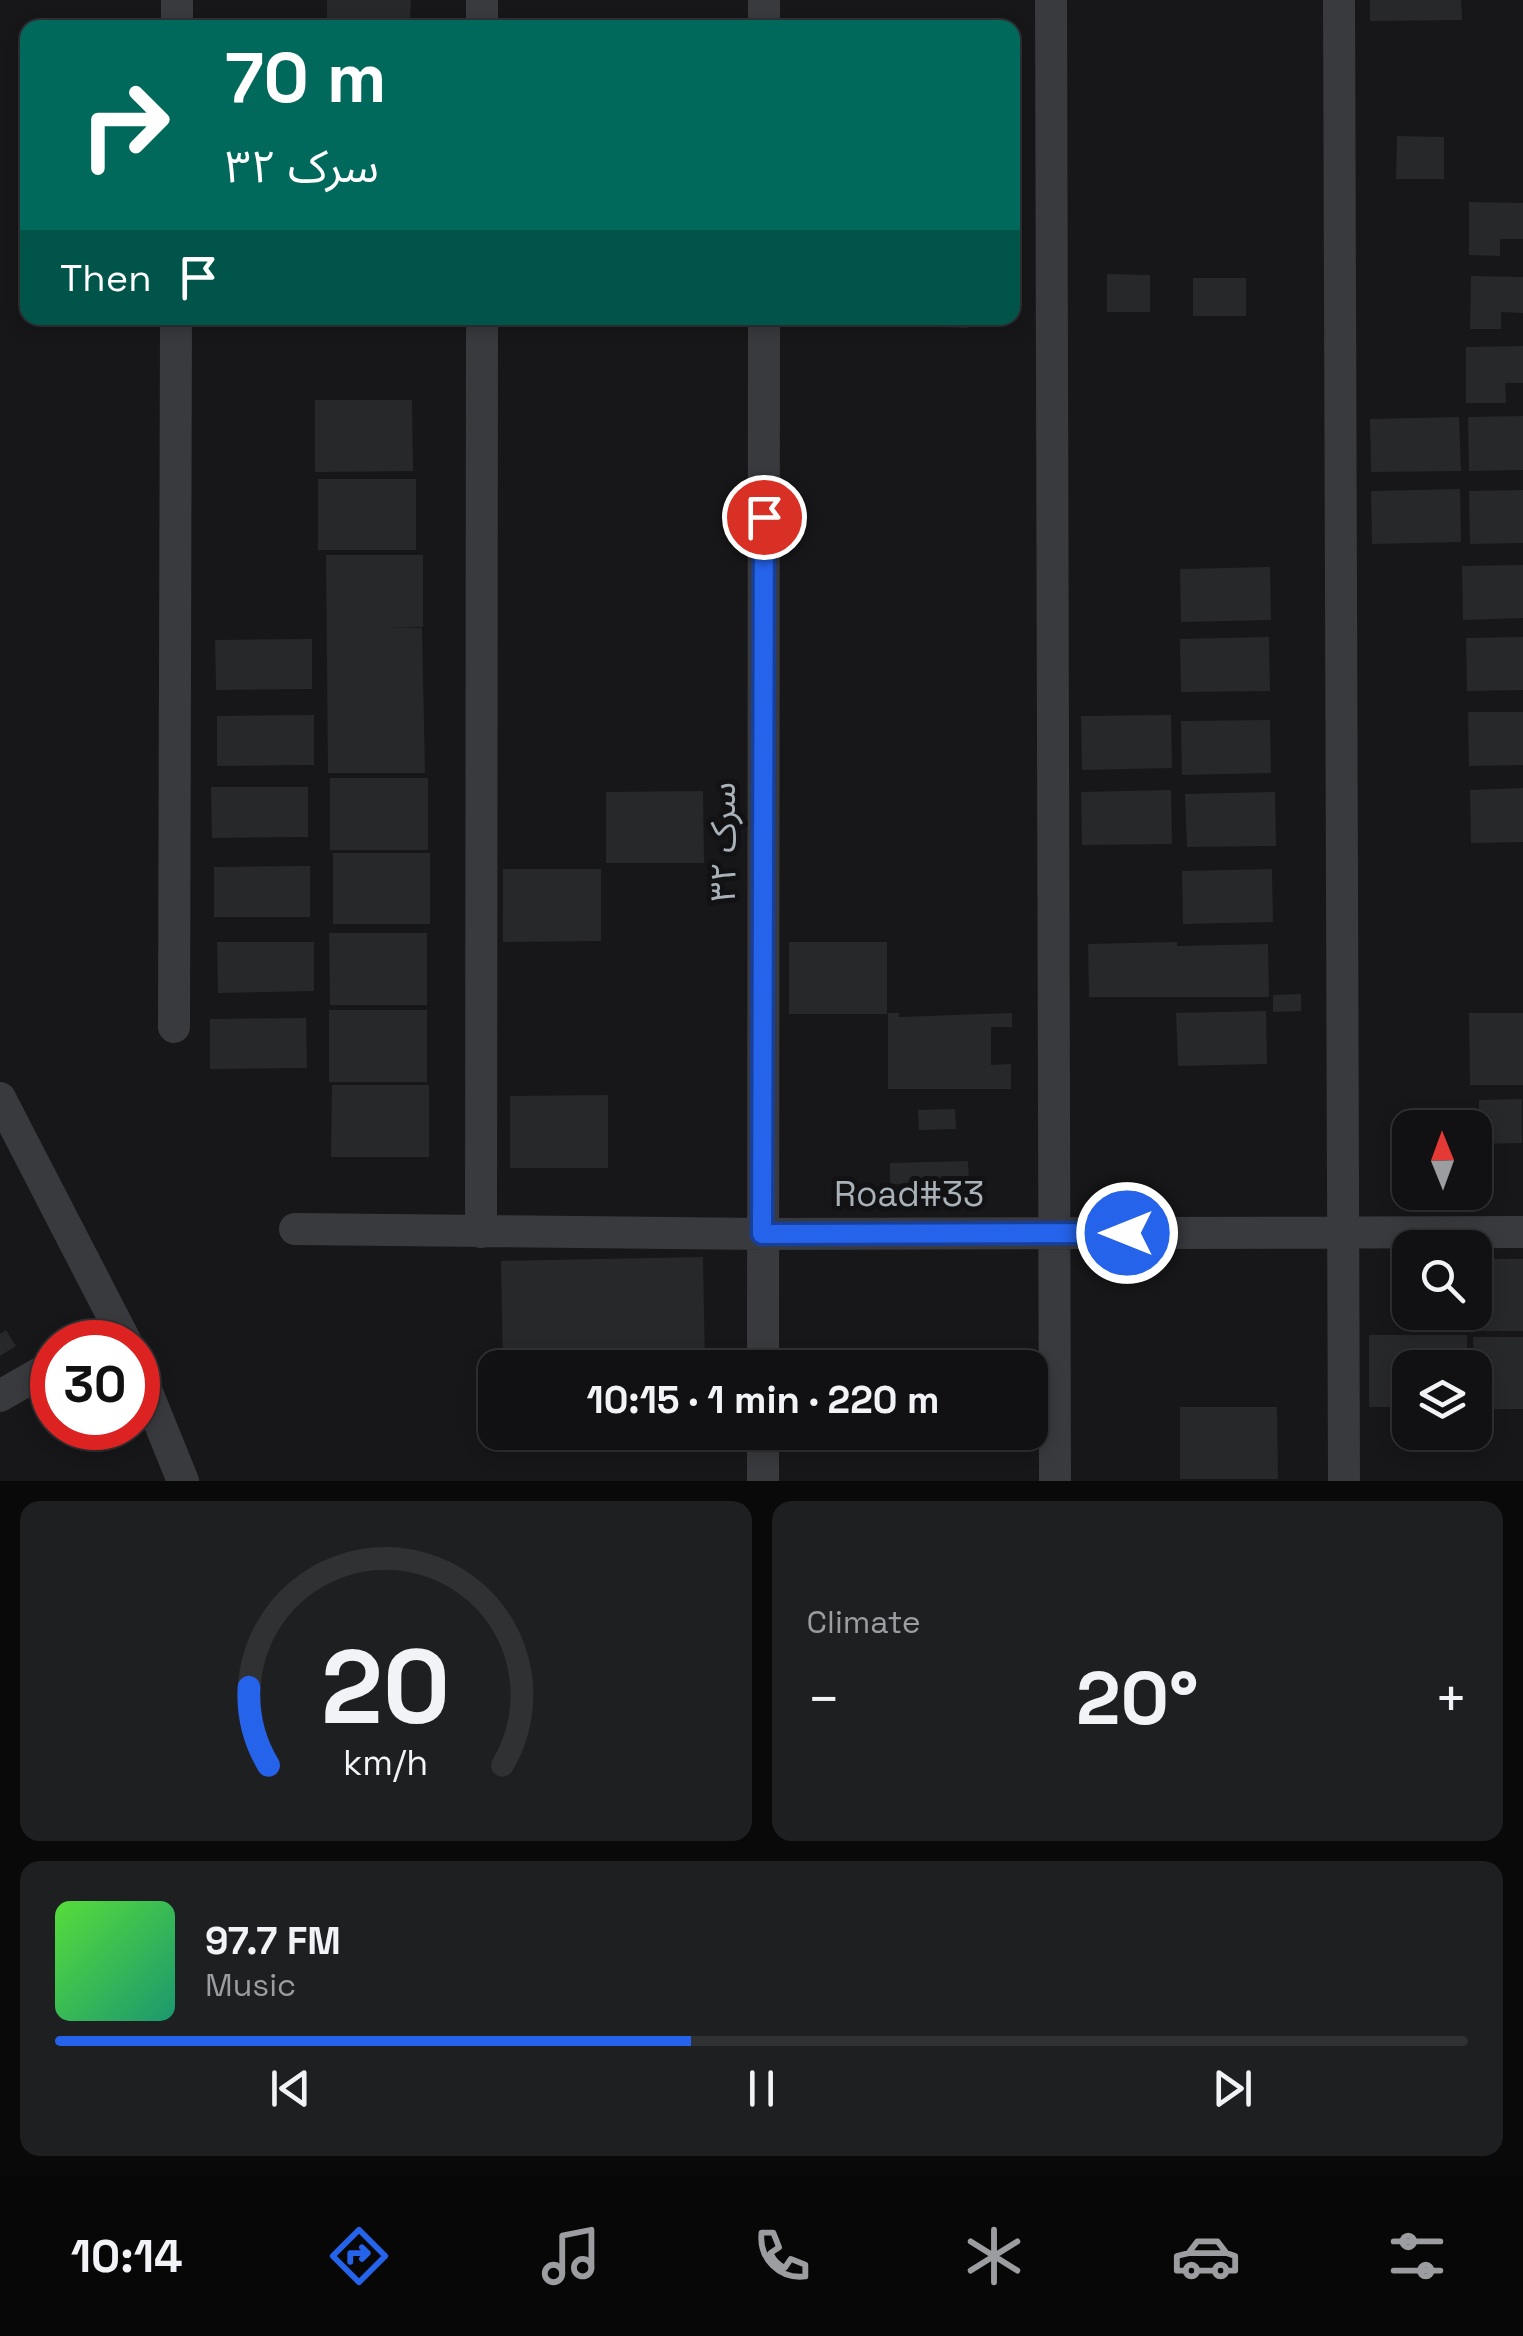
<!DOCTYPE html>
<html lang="en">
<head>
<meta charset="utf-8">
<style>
  :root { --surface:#111113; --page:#1e1f21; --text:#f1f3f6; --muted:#9c9da0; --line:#303133; --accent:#2563eb }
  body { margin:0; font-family:"Space Grotesk","Noto Sans Arabic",sans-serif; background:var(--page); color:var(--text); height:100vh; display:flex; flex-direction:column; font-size:38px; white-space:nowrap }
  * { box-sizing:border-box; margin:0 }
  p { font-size:32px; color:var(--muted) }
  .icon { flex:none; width:55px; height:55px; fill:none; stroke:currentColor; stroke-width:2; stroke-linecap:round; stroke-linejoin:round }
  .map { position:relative; height:1481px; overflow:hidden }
  .details { display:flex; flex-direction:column; gap:20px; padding:20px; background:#09090a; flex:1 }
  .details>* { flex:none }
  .guide { position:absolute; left:20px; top:20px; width:1000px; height:305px; border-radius:20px; box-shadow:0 5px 15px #0003,0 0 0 2px var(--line); background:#00695c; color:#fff; overflow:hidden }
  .needle { width:65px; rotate:359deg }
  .fabs { position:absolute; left:1392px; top:1110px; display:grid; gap:20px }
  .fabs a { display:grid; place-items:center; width:100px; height:100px; border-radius:20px; background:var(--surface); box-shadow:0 5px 15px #0003,0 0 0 2px var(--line); font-size:50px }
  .speed { position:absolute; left:30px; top:1320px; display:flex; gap:20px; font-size:50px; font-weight:700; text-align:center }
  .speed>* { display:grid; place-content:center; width:130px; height:130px; border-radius:50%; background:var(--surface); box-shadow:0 5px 15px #0003,0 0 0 2px var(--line); line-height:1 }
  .speed .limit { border:15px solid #d22; background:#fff; color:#111 }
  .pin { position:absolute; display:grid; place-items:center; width:85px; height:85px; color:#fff; margin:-42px; border:5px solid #fff; border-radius:50%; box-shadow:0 2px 10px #0007 }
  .me { position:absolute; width:110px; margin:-55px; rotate:270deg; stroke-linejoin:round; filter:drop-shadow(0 0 8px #0008) }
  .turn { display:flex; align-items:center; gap:35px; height:210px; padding:0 40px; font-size:45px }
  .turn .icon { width:130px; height:130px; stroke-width:2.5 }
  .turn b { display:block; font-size:70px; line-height:85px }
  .then { display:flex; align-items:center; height:95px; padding:0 40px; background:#0003; gap:20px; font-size:38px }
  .big { font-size:75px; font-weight:800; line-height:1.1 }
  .details .widget { flex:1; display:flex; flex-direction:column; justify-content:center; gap:15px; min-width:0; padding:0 35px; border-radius:20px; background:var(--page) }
  .details .dial { align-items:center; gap:0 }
  .dial svg { height:260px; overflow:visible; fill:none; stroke:var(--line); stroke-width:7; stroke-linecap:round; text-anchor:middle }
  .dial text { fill:var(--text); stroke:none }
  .song { display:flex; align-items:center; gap:30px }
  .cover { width:120px; height:120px; border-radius:15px; background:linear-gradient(135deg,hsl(110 70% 55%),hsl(160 70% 35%)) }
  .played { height:10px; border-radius:5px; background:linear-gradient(90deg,var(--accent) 45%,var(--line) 45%) }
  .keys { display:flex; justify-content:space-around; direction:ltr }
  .heat { display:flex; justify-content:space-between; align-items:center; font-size:55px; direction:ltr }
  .details .tiles { flex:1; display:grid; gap:20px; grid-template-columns:1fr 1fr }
  .widget:last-child { grid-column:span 2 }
  .trip { position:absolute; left:478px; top:1350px; width:570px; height:100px; border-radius:20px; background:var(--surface); box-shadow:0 5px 15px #0003,0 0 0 2px var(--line); font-weight:800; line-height:100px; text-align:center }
  .menu { display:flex; height:160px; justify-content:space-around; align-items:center; background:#070708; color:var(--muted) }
  .menu .icon { width:70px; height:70px }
  .menu .on { color:var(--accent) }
  .menu b { font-size:45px; color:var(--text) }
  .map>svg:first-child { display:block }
  .building { fill:#27282a }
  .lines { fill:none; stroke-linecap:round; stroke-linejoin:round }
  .street { stroke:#383a3e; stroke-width:32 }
  .route-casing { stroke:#184099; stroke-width:25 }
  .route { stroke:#2563eb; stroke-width:18 }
  .labels { text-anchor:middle; stroke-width:10; stroke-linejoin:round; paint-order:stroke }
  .street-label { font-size:35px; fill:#a9b1b9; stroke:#121214 }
</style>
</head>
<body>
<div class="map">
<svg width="1523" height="1481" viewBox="0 0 1523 1481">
  <rect width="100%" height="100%" fill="#171719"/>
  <!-- building -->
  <path class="building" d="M327,0h84l-1,21 -83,-1z
    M1370,0h91l1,20 -92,1z
    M1397,136l47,1v42h-48z
    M1469,202l54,1v36h-23v17l-31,-1z
    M1107,274l43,1v37h-43z
    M1471,276l52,1v36l-22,-1v17h-31z
    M1193,278h53v38h-53z
    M325,318h84v4l-84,-1z
    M817,318h49v7h-49z
    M912,318h56v10l-56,-2z
    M1523,346v37h-18l1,20h-40v-56z
    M315,400h97l1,71 -98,1z
    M1523,416v54l-54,1 -1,-54z
    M1459,417l2,54 -90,1 -1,-53z
    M318,479h98v71h-98z
    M1460,489l1,53 -89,2 -1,-53z
    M1523,490v53l-53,1 -1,-53z
    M326,555h97v72l-38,1h37l3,145h-97z
    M1523,565v53l-60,2 -1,-54z
    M1270,567l1,53 -90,2 -1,-53z
    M1269,637l1,54 -89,1 -1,-53z
    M1523,637v53l-56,1 -1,-53z
    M312,639v50l-96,1 -1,-50z
    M1468,712h55v53l-54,1z
    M314,715v50l-97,1v-50z
    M1171,715l1,53 -90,2 -1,-54z
    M1270,720l1,53 -89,2 -1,-54z
    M330,778h98v72h-98z
    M211,787h97v50l-96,1z
    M1523,788v54l-52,1 -1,-53z
    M1171,790l1,54 -90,1 -1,-53z
    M703,791l1,72h-98v-71z
    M1275,792l1,54 -89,1 -2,-53z
    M333,853h97v71h-97z
    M310,866v51h-96v-50z
    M503,869h98v72l-98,1z
    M1272,869l1,53 -90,2 -1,-53z
    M329,933h98v72h-97z
    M217,942h97v49l-96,2z
    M789,942h98v72h-98z
    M1177,942v4l91,-2 1,53h-180l-1,-53z
    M1301,994v17l-28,1v-17z
    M329,1010h98v72h-98z
    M1266,1011l1,53 -89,2 -2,-53z
    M888,1013h11v4l113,-4v14h-21v38l20,-1v25h-123z
    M1469,1013h54v72h-53z
    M306,1018l1,50 -97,1v-50z
    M332,1085h97v72h-98z
    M608,1095v73h-98v-72z
    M1522,1099v44l-43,1v-44z
    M955,1109l1,20 -37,1 -1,-20z
    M968,1161l1,22 -79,1v-21z
    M703,1257l2,111h-202l-2,-107z
    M1475,1259h48v72h-56v-19h8z
    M6,1330l10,16 -16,10v-22z
    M1369,1335h98v33h-57v39h-41z
    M1473,1337h50v72h-48z
    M1180,1407h97l1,72h-98z"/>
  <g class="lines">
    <!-- street -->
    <path class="street" d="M1051,0l4,1481
      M1339,0l5,1481
      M177,28v-28
      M482,28v-28
      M764,28v-28
      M174,1027l2,-709
      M0,1098l126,244
      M295,1229l468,5 760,-2
      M481,1232l1,-914
      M763,1368l1,-1050
      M138,1370l45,111
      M0,1396l52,-30
      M763,1432v49"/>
  </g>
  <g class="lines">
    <!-- route casing -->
    <g class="route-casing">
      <path id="route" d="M764,517l-2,717 365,-1"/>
    </g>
    <!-- route -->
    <use href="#route" class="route"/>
  </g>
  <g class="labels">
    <!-- street labels -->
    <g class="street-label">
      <text transform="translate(723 842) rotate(-90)" y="12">سرک ۳۲</text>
      <text x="909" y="1206">Road#33</text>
    </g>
  </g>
</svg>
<div class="fabs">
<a><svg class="needle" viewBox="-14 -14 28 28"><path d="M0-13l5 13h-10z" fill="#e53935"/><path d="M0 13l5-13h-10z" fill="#9c9da0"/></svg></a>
<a><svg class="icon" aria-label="search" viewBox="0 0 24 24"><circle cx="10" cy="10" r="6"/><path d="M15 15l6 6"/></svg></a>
<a><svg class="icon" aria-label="layers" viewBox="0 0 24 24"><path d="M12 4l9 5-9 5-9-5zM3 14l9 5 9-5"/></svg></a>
</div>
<div class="speed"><div class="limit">30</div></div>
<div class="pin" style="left:764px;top:517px;background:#d93025"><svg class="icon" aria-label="arrive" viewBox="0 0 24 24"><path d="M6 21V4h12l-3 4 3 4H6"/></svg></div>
<svg class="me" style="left:1127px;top:1233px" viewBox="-20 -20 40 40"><circle r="17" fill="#2563eb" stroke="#fff" stroke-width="3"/><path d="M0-11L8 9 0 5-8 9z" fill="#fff"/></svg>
<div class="trip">10:15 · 1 min · 220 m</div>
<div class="guide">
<div class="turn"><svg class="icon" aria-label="right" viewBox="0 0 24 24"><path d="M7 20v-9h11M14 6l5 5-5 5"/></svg><div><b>70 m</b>سرک ۳۲</div></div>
<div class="then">Then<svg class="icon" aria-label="arrive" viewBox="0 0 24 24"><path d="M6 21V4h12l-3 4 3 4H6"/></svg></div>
</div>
</div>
<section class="details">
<div class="tiles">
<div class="widget dial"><svg viewBox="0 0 100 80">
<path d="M14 69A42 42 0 1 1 86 69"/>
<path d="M14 69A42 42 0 0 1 8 45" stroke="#2563eb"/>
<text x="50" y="56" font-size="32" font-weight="700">20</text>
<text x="50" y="72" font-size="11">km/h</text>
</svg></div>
<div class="widget"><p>Climate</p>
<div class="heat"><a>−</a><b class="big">20°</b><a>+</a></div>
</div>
<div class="widget">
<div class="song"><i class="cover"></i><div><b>97.7 FM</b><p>Music</p></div></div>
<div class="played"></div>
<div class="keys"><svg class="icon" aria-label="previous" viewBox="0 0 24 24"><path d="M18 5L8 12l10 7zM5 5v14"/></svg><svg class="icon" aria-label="pause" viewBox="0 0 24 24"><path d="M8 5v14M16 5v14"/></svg><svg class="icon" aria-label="next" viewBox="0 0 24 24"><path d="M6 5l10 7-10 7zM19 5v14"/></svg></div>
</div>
</div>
</section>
<nav class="menu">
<b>10:14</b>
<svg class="icon on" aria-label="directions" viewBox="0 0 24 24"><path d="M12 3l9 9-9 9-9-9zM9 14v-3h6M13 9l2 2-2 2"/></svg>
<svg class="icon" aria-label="music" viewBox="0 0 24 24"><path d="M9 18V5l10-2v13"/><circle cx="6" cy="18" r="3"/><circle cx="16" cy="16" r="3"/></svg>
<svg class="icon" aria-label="phone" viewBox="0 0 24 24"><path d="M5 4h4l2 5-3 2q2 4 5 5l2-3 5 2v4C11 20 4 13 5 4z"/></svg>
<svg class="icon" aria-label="climate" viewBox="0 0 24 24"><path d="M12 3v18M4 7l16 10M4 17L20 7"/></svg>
<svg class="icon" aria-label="car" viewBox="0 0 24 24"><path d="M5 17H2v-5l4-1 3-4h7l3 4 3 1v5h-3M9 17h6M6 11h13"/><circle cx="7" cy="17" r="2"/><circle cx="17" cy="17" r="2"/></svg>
<svg class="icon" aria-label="filters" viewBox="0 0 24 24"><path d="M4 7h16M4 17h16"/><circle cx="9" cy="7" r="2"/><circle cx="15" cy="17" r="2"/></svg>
</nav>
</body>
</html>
